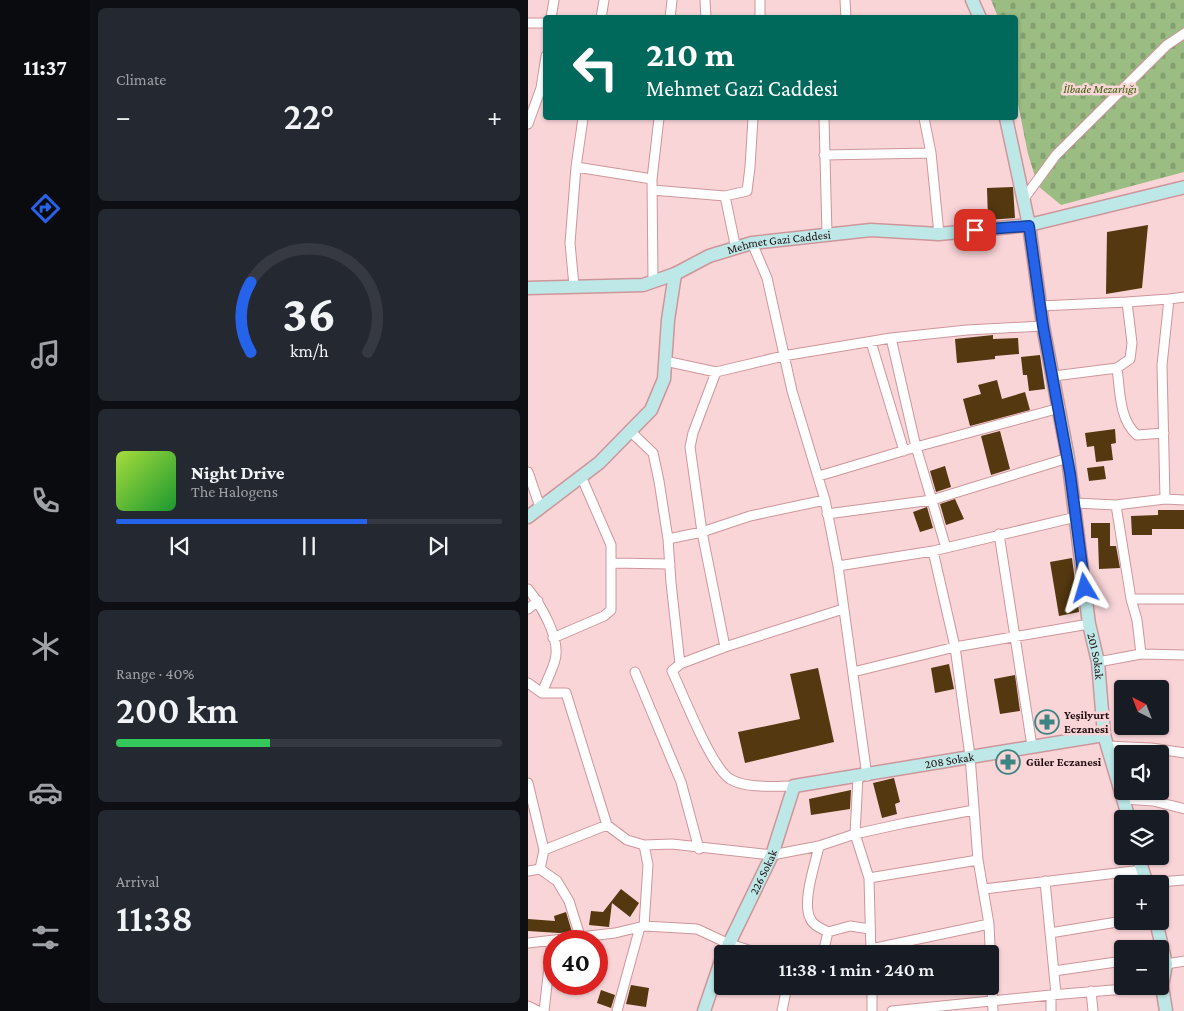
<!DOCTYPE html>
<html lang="en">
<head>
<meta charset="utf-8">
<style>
  :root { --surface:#171b24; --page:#242831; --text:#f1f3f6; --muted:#9ea1a6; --line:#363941; --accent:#2563eb }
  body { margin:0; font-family:"Crimson Pro",serif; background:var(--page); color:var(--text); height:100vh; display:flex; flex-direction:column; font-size:19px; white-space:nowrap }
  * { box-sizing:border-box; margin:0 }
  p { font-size:16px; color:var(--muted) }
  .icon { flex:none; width:28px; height:28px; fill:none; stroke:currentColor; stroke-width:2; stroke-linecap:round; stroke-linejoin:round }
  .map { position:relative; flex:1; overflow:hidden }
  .sheet { display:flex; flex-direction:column; gap:8px; padding:8px; background:#0d0f14; width:438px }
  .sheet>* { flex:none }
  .hud { position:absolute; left:15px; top:15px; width:475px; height:105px; border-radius:5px; box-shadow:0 1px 4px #0004; background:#00695c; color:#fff; overflow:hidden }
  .needle { width:32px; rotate:318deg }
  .fabs { position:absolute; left:586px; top:680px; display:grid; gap:10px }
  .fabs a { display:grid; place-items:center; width:55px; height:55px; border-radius:5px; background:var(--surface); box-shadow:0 1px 4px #0004; font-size:25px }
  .speed { position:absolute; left:15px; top:930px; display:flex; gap:10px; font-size:25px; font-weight:700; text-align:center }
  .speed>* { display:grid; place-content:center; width:65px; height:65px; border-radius:50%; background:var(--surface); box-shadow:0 1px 4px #0004; line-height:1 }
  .speed .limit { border:8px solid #d22; background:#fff; color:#111 }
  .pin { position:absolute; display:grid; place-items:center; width:42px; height:42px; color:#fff; margin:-21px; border-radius:10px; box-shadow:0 2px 8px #0006 }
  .me { position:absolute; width:55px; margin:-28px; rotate:353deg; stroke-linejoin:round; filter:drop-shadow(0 0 4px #0008) }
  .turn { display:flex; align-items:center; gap:18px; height:105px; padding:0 20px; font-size:22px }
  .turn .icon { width:65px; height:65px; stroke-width:2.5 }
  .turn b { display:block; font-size:35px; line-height:42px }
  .big { font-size:38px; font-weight:600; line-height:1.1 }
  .sheet .card { flex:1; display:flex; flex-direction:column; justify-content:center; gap:8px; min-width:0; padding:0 18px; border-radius:8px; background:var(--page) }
  .sheet .dial { align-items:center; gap:0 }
  .dial svg { height:130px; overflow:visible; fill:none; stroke:var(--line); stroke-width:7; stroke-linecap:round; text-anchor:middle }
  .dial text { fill:var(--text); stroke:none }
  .song { display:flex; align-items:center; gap:15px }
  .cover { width:60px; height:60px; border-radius:8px; background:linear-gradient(135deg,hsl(80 70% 55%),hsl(130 70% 35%)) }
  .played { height:5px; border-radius:2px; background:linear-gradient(90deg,var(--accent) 65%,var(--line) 65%) }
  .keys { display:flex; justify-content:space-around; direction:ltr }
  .heat { display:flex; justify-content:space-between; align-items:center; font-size:28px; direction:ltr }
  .charge { height:8px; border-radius:4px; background:linear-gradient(90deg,#34c759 40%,var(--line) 0) }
  .trip { position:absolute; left:186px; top:945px; width:285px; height:50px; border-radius:5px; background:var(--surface); box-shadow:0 1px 4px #0004; font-weight:600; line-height:50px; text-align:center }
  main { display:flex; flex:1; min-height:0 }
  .tab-bar { display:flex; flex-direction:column; width:90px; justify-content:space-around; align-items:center; background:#090b0e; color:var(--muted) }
  .tab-bar .icon { width:35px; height:35px }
  .tab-bar .selected { color:var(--accent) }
  .tab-bar b { font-size:22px; color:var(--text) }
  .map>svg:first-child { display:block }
  .cemetery { fill:url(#cemetery-stones) }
  .building { fill:#533810 }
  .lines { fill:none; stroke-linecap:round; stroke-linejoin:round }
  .street-casing { stroke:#cd969b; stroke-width:11 }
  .secondary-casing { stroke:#cd969b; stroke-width:15 }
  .street { stroke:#fff; stroke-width:9 }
  .secondary { stroke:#bde8e7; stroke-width:12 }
  .route-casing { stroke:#184099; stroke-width:12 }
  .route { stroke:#2563eb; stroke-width:9 }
  .labels { text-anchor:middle; stroke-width:5; stroke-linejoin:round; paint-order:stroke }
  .park-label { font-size:12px; font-style:italic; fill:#355e02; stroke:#f9d5d8 }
  .street-label { font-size:12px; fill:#200c0f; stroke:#f9d5d8 }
  .poi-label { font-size:12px; font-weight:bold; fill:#200c0f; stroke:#f9d5d8; text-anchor:start }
</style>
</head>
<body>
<main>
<nav class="tab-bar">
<b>11:37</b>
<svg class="icon selected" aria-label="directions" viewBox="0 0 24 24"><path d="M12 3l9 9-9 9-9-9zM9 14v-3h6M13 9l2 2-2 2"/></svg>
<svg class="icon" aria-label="music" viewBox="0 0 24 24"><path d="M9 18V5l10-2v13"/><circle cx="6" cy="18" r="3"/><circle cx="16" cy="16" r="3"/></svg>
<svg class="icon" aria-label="phone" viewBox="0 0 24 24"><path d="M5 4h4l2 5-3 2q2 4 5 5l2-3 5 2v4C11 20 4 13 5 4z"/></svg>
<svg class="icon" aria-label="climate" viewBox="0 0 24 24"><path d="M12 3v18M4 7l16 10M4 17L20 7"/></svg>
<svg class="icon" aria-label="car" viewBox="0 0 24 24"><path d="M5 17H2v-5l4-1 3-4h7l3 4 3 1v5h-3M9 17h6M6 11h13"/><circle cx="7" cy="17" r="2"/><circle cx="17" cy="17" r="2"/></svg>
<svg class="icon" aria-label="filters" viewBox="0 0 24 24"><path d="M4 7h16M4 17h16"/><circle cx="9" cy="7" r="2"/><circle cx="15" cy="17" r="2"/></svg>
</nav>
<section class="sheet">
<div class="card"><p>Climate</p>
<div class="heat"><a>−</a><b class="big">22°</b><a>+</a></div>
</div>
<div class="card dial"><svg viewBox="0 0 100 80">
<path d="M14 69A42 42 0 1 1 86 69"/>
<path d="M14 69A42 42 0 0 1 14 26" stroke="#2563eb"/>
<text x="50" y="56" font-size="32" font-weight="700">36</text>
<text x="50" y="72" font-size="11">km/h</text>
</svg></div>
<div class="card">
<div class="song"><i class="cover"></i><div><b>Night Drive</b><p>The Halogens</p></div></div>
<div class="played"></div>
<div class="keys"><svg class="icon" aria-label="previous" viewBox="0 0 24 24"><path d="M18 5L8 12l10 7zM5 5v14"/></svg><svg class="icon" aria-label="pause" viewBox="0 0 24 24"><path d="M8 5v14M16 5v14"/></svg><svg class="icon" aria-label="next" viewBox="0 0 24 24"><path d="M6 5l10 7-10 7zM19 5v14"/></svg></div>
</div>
<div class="card"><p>Range · 40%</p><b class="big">200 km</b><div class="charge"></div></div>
<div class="card"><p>Arrival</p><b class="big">11:38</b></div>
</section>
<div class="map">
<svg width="657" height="1011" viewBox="0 0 657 1011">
  <defs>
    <pattern id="cemetery-stones" width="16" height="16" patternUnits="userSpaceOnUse" patternTransform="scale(1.25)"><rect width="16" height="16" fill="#9bbc83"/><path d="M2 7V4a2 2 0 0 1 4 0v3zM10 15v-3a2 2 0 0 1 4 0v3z" fill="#85a070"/></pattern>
  </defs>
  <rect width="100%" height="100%" fill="#f9d5d8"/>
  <!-- cemetery -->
  <path class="cemetery" d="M463,0h193v172l-123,33 -23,-19 -10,-32 -12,-60v-76l-18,-1z"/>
  <!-- building -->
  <path class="building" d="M485,187l2,31 -27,2 -1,-32z
    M620,225l-6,63 -36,6 1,-62z
    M465,335v4l25,-1 1,16 -24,2v3l-38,4 -2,-24z
    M512,355l5,34 -16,2 -2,-16h-4l-2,-18z
    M469,380l5,19 23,-7 5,18 -60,16 -7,-27 18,-5 -3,-9z
    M587,429l1,14 -5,1 2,16 -17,2 -2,-16 -7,1 -2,-14z
    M472,431l10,38 -19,6 -10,-39z
    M417,466l6,21 -15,5 -6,-21z
    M576,466l2,13 -17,2 -2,-13z
    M427,499l9,20 -18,6 -6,-21z
    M399,507l6,21 -13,4 -7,-20z
    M630,510h27v19h-33v6h-20l-1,-19 27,-1z
    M563,523h19v23h6l4,22 -21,1 -1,-31h-7z
    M544,558l7,54 -20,4 -9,-54z
    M421,664l5,25 -19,4 -4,-25z
    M290,668l16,74 -89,21 -7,-31 62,-13 -10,-45z
    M487,675l5,36 -20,3 -6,-35z
    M366,778l6,24 -5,2 2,10 -15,4 -9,-35z
    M323,790l-1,19 -39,6 -2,-16z
    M93,889l18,14 -9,14 -18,-14 -3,24 -20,-2 2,-14 12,1z
    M38,912l6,20 -13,1 -31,-2v-12l27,2 -1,-5z
    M103,985l18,3 -3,19 -20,-3z
    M73,990l14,5 -4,13 -14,-5z"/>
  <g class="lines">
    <!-- street casing -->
    <g class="street-casing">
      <path id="street" d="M177,0l1,18
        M317,0l1,18
        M23,18l3,-18
        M73,18l3,-18
        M142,18l2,-18
        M232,18v-18
        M0,23h18
        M296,118l3,116
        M396,118l7,35 8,81
        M0,124l13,-36 5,-32
        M296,155l107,-2
        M48,167l76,12
        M124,190l73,6
        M495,200l33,-45 111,-110 18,-12
        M224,243l15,35 25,113 33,109 13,66 29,210
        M208,249l-11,-53 22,-5 3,-24 3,-49
        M125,281l-1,-102 7,-61
        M46,286l-4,-43 6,-76 7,-49
        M512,306l87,-4
        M363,338l25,109 30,101
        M343,342l33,109
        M137,361l51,11 67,-16 108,-18 76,-8 76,-4
        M589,368c3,22 2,52 20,67l27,-2
        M188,372l-23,61 -3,14 12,85 23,115
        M526,376l63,-8 13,-9 2,-16 -5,-41 42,-3
        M103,432l22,21 6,28 9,58 3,44 9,81
        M0,472l12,35
        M291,476l97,-29 144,-39
        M637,499l-3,-134 7,-66 16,-2
        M547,503l41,2 49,-6 20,1
        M588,505l15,94
        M299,514l105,-14 136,-42
        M471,534l33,212
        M140,539l34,-7 48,-16 75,-16
        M405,551l22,96 15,109 8,104 11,64 4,87
        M84,563l58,1
        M310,566l95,-15 143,-34
        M0,589c13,16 33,50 27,71 -3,11 -9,22 -13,33
        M0,609l10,-8
        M25,638l51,-22 7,-6v-65l-30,-69
        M613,654l-4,-34 -6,-21h54
        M570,662l43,-8 44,1
        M107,672l46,110 18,67
        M325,672l102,-25 134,-23
        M0,683l14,10h24l41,132
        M579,746l44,2 34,5
        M330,777l-3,57 14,44 2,76
        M0,783l16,67
        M266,786c-19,0 -47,3 -64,-7 -19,-12 -47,-85 -58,-108l8,-7 45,-17 118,-38
        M596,799l29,2 32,8
        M291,846c-4,19 -17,55 -9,72 3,8 11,10 18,14
        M12,869l17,12 12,20 11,35
        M0,871l12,-2 4,-19 63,-25 20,15 17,5 28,-1 100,11 47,-9 36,-12 50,-11 69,-13
        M341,878l109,-18
        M517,881l11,113
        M619,883l38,-3
        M456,889l158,-19
        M116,926l4,-61 -4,-20
        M522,933l73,-12
        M0,943l87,-10 29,-7 53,3 30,14 34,11
        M343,949l118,-25
        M287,954l9,-5 4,-17 22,-6 20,3
        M638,964l19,-3
        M526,971l69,-10
        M344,986v25
        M563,991l2,20
        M0,1006l10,5
        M16,1011l8,-70
        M89,1011l23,-84
        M254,1011l5,-25
        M364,1011l159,-16 111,-9
        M523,1011v-16"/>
    </g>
    <!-- secondary casing -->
    <g class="secondary-casing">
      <g id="secondary">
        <path d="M444,0l8,18"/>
        <path id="s1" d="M478,118l23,107 14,101 25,132 21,166 9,38 6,73 25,84"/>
        <path id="s2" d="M0,288l115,-3 32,-11 34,-18 43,-13 119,-13 68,4 90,-9 156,-38"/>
        <path d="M0,517l71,-54 52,-53 13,-31 4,-59 7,-46"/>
        <path d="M610,856l9,28"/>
        <path d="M628,921l10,43 -4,22 4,25"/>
        <path id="s3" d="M196,954l48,-99 22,-69 310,-51"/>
        <path d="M176,1011l19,-56"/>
      </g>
    </g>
    <!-- street -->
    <use href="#street" class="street"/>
    <!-- secondary -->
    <use href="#secondary" class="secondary"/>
  </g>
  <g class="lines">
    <!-- route casing -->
    <g class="route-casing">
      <path id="route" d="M447,230l54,-4 14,100 27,147 15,115"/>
    </g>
    <!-- route -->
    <use href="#route" class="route"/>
  </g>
  <!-- icons -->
  <defs>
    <g id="pharmacy-ring" transform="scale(1.25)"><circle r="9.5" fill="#f9d5d8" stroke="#3d8583" stroke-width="1.5"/><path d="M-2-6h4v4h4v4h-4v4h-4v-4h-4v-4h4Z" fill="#3d8583"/></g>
  </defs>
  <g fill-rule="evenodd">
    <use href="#pharmacy-ring" x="519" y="722"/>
    <use href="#pharmacy-ring" x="480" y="762"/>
  </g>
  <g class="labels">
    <!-- park labels -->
    <g class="park-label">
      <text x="572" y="93">İlbade Mezarlığı</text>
    </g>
    <!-- street labels -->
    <g class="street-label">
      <text dy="4" stroke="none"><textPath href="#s2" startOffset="259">Mehmet Gazi Caddesi</textPath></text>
      <text dy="4" stroke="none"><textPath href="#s1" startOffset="546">201 Sokak</textPath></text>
      <text dy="4" stroke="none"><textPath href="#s3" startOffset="340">208 Sokak</textPath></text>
      <text dy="4" stroke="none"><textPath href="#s3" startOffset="91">226 Sokak</textPath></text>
    </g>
    <!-- poi labels -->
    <g class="poi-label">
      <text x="536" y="719">Yeşilyurt<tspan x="536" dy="14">Eczanesi</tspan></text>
      <text x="498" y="766">Güler Eczanesi</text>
    </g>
  </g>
</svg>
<div class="fabs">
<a><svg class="needle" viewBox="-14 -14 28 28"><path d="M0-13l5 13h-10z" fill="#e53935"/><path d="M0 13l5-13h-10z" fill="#9ea1a6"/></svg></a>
<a><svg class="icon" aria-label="sound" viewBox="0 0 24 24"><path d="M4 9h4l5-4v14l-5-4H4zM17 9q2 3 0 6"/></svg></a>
<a><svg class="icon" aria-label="layers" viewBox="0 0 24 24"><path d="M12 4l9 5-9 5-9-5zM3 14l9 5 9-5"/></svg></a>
<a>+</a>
<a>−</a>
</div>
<div class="speed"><div class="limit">40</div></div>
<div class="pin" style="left:447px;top:230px;background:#d93025"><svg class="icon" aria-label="arrive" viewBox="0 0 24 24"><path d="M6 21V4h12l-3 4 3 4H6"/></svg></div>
<svg class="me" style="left:557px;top:588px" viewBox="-20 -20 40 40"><path d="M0-17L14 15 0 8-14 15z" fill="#2563eb" stroke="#fff" stroke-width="4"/></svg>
<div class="trip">11:38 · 1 min · 240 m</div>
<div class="hud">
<div class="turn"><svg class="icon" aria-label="left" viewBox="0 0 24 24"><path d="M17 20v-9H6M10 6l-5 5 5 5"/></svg><div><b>210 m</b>Mehmet Gazi Caddesi</div></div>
</div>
</div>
</main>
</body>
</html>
